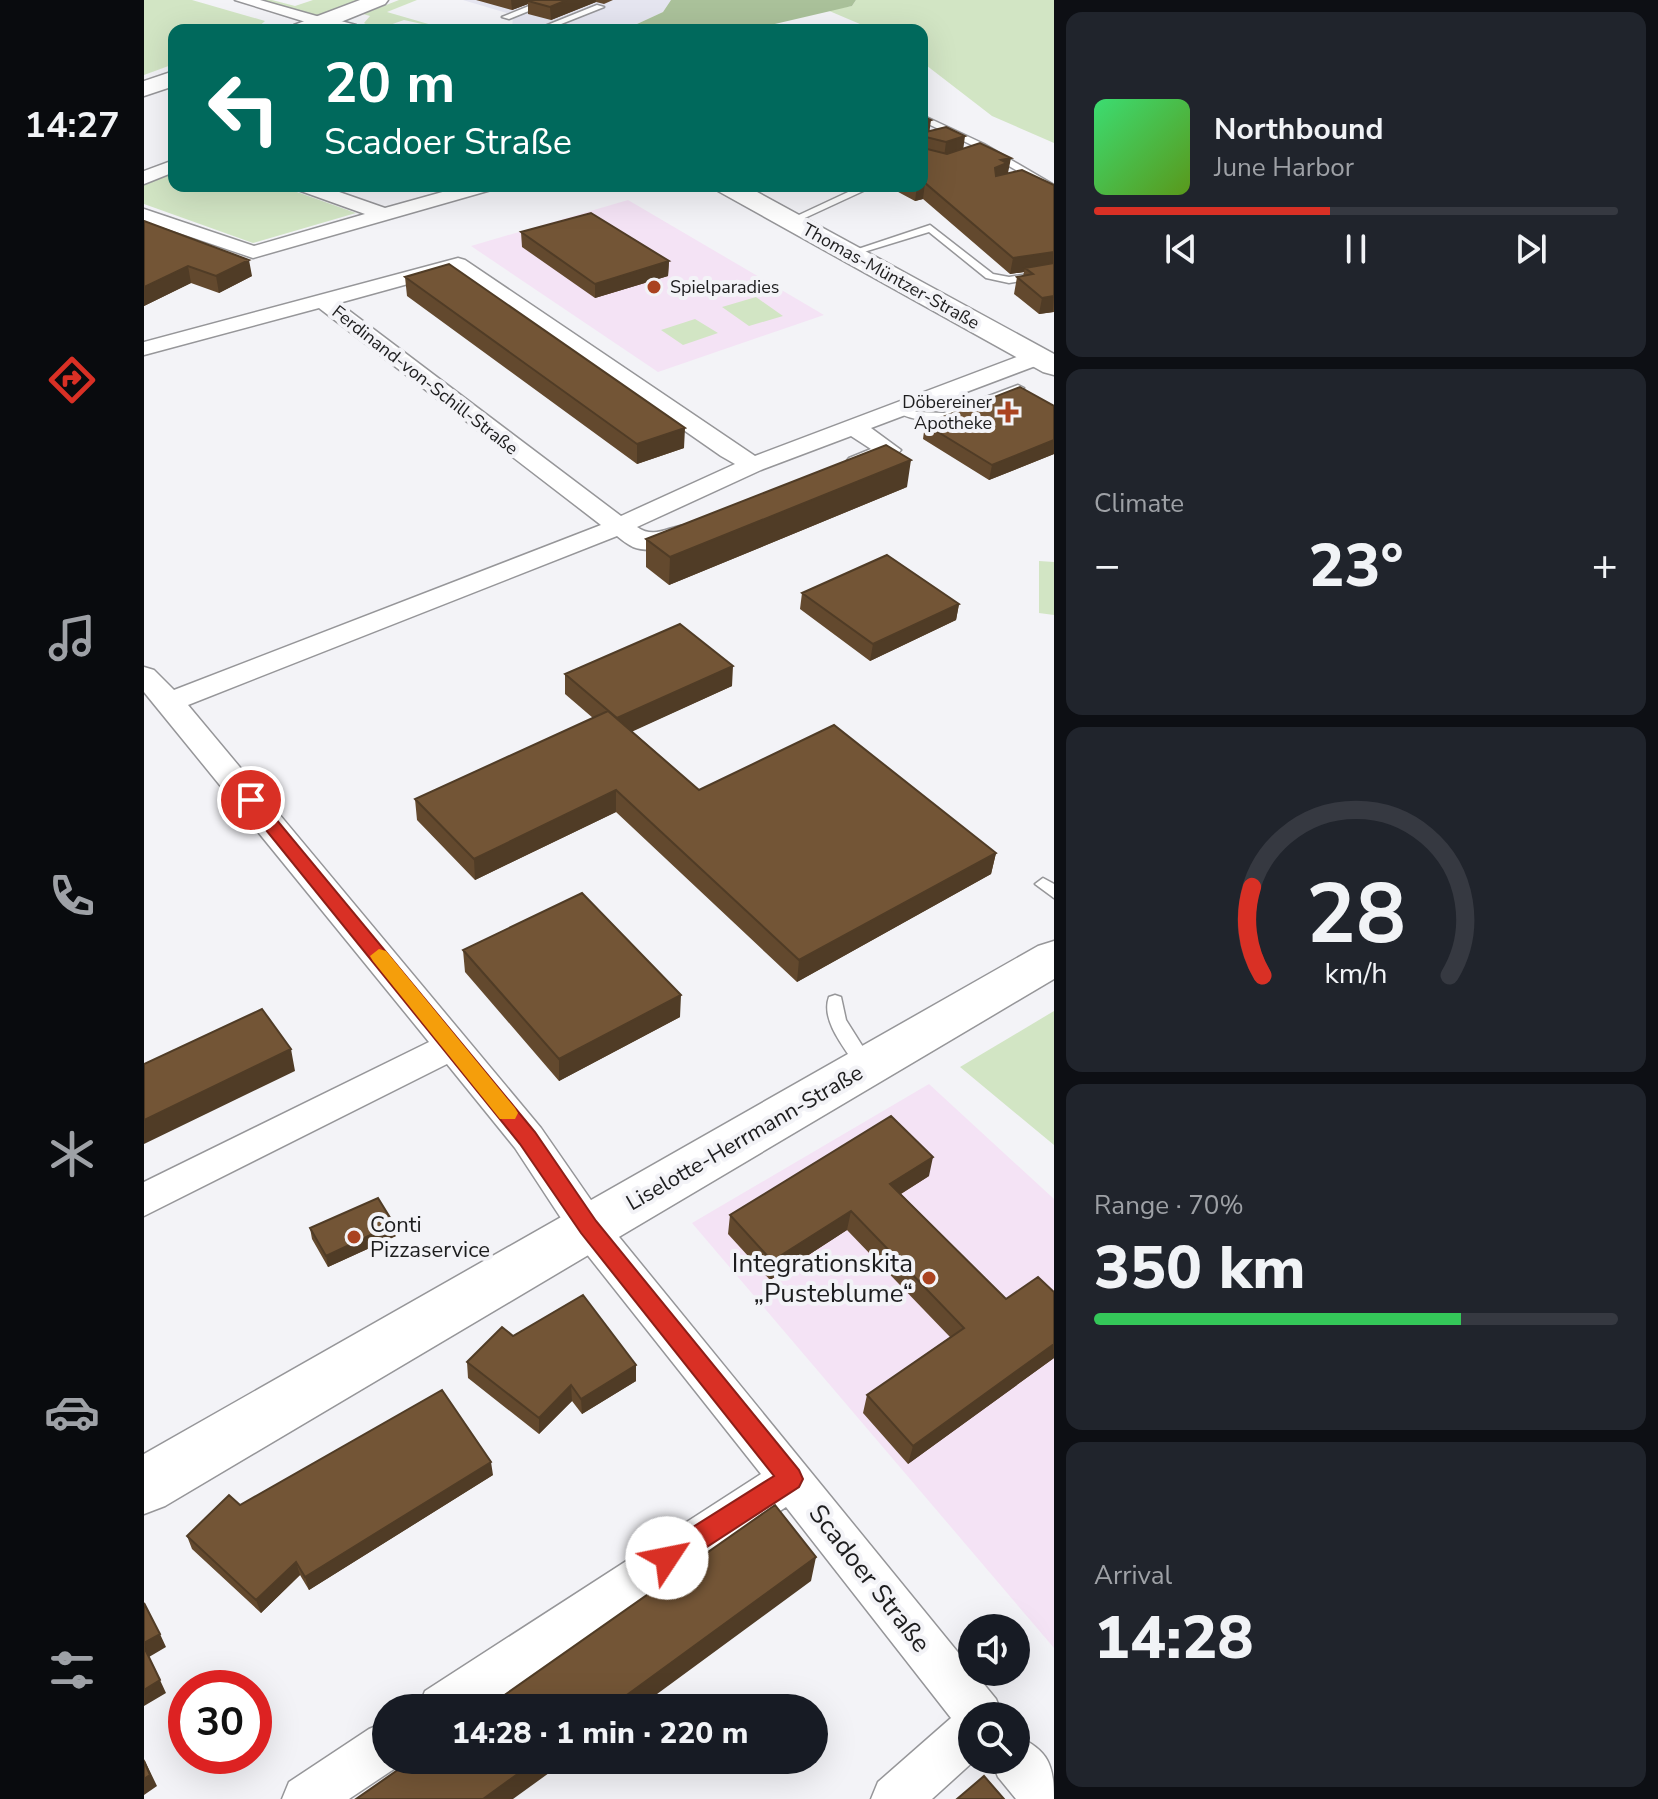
<!DOCTYPE html>
<html lang="en">
<head>
<meta charset="utf-8">
<style>
  :root { --surface:#171b24; --page:#20242c; --text:#f1f3f6; --muted:#9ea1a6; --line:#363941; --accent:#d93025 }
  body { margin:0; font-family:"Nunito Sans",sans-serif; background:var(--page); color:var(--text); height:100vh; display:flex; flex-direction:column; font-size:30px; white-space:nowrap }
  * { box-sizing:border-box; margin:0 }
  p { font-size:26px; color:var(--muted) }
  .icon { flex:none; width:44px; height:44px; fill:none; stroke:currentColor; stroke-width:2; stroke-linecap:round; stroke-linejoin:round }
  .map { position:relative; flex:1; overflow:hidden }
  .drawer { display:flex; flex-direction:column; gap:12px; padding:12px; background:#0d0f14; width:604px }
  .drawer>* { flex:none }
  .top-card { position:absolute; left:24px; top:24px; width:760px; height:168px; border-radius:16px; box-shadow:0 8px 32px #0002; background:#00695c; color:#fff; overflow:hidden }
  .buttons { position:absolute; left:814px; top:1614px; display:grid; gap:16px }
  .buttons a { display:grid; place-items:center; width:72px; height:72px; border-radius:50%; background:var(--surface); box-shadow:0 8px 32px #0002; font-size:40px }
  .speed { position:absolute; left:24px; top:1670px; display:flex; gap:16px; font-size:40px; font-weight:700; text-align:center }
  .speed>* { display:grid; place-content:center; width:104px; height:104px; border-radius:50%; background:var(--surface); box-shadow:0 8px 32px #0002; line-height:1 }
  .speed .limit { border:12px solid #d22; background:#fff; color:#111 }
  .pin { position:absolute; display:grid; place-items:center; width:68px; height:68px; color:#fff; margin:-34px; border:4px solid #fff; border-radius:50%; box-shadow:0 2px 8px #0007 }
  .me { position:absolute; width:88px; margin:-44px; rotate:56deg; stroke-linejoin:round; filter:drop-shadow(0 0 6px #0008) }
  .turn { display:flex; align-items:center; gap:28px; height:168px; padding:0 24px; font-size:36px }
  .turn .icon { width:104px; height:104px; stroke-width:2.5 }
  .turn b { display:block; font-size:56px; line-height:68px }
  .big { font-size:60px; font-weight:800; line-height:1.1 }
  .drawer .tile { flex:1; display:flex; flex-direction:column; justify-content:center; gap:12px; min-width:0; padding:0 28px; border-radius:16px; background:var(--page) }
  .drawer .dial { align-items:center; gap:0 }
  .dial svg { height:208px; overflow:visible; fill:none; stroke:var(--line); stroke-width:7; stroke-linecap:round; text-anchor:middle }
  .dial text { fill:var(--text); stroke:none }
  .song { display:flex; align-items:center; gap:24px }
  .cover { width:96px; height:96px; border-radius:12px; background:linear-gradient(135deg,hsl(140 70% 55%),hsl(90 70% 35%)) }
  .played { height:8px; border-radius:4px; background:linear-gradient(90deg,var(--accent) 45%,var(--line) 45%) }
  .keys { display:flex; justify-content:space-around; direction:ltr }
  .heat { display:flex; justify-content:space-between; align-items:center; font-size:44px; direction:ltr }
  .charge { height:12px; border-radius:6px; background:linear-gradient(90deg,#34c759 70%,var(--line) 0) }
  .trip { position:absolute; left:228px; top:1694px; width:456px; height:80px; border-radius:40px; background:var(--surface); box-shadow:0 8px 32px #0002; font-weight:800; line-height:80px; text-align:center }
  main { display:flex; flex:1; min-height:0 }
  .menu { display:flex; flex-direction:column; width:144px; justify-content:space-around; align-items:center; background:#090b0e; color:var(--muted) }
  .menu .icon { width:56px; height:56px }
  .menu .active { color:var(--accent) }
  .menu b { font-size:36px; color:var(--text) }
  .map>svg:first-child { display:block }
  .built { fill:#e5e5f0 }
  .education { fill:#f4e3f5 }
  .green { fill:#d2e5c4 }
  .forest { fill:#aac19a }
  .lines { fill:none; stroke-linecap:round; stroke-linejoin:round }
  .lane-casing { stroke:#969699; stroke-width:3 }
  .street-casing { stroke:#969699; stroke-width:3 }
  .secondary-casing { stroke:#969699; stroke-width:3 }
  .primary-casing { stroke:#969699; stroke-width:3 }
  .lane { fill:#fff; fill-rule:evenodd }
  .street { fill:#fff; fill-rule:evenodd }
  .secondary { fill:#fff; fill-rule:evenodd }
  .primary { fill:#fff; fill-rule:evenodd }
  .wall { fill:#63492e }
  .shaded-wall { fill:#503c26 }
  .building { fill:#735536; stroke:#503c26; stroke-width:2 }
  .route { fill:#d93025; stroke:#8d1f18; stroke-width:2 }
  .slow { fill:#f59e0b }
  .poi-dot { fill:#aa4320; stroke:#f3f3f7; stroke-width:3 }
  .labels { text-anchor:middle; stroke-width:8; stroke-linejoin:round; paint-order:stroke }
  .far-street-label { font-size:18px; fill:#1d1d1e; stroke:#f3f3f7 }
  .far-poi-label { font-size:18px; fill:#1d1d1e; stroke:#f3f3f7; text-anchor:start }
  .street-label { font-size:22px; fill:#1d1d1e; stroke:#f3f3f7 }
  .poi-label { font-size:22px; fill:#1d1d1e; stroke:#f3f3f7; text-anchor:start }
  .near-poi-label { font-size:26px; fill:#1d1d1e; stroke:#f3f3f7; text-anchor:end }
  .near-street-label { font-size:26px; fill:#1d1d1e; stroke:#f3f3f7 }
</style>
</head>
<body>
<main>
<nav class="menu">
<b>14:27</b>
<svg class="icon active" aria-label="directions" viewBox="0 0 24 24"><path d="M12 3l9 9-9 9-9-9zM9 14v-3h6M13 9l2 2-2 2"/></svg>
<svg class="icon" aria-label="music" viewBox="0 0 24 24"><path d="M9 18V5l10-2v13"/><circle cx="6" cy="18" r="3"/><circle cx="16" cy="16" r="3"/></svg>
<svg class="icon" aria-label="phone" viewBox="0 0 24 24"><path d="M5 4h4l2 5-3 2q2 4 5 5l2-3 5 2v4C11 20 4 13 5 4z"/></svg>
<svg class="icon" aria-label="climate" viewBox="0 0 24 24"><path d="M12 3v18M4 7l16 10M4 17L20 7"/></svg>
<svg class="icon" aria-label="car" viewBox="0 0 24 24"><path d="M5 17H2v-5l4-1 3-4h7l3 4 3 1v5h-3M9 17h6M6 11h13"/><circle cx="7" cy="17" r="2"/><circle cx="17" cy="17" r="2"/></svg>
<svg class="icon" aria-label="filters" viewBox="0 0 24 24"><path d="M4 7h16M4 17h16"/><circle cx="9" cy="7" r="2"/><circle cx="15" cy="17" r="2"/></svg>
</nav>
<div class="map">
<svg width="910" height="1799" viewBox="0 0 910 1799">
  <rect width="100%" height="100%" fill="#f3f3f7"/>
  <!-- built -->
  <path class="built" d="M319,0h208l-8,12 -39,18h-112l1,-15z"/>
  <!-- education -->
  <path class="education" d="M484,200l196,115 -166,57 -187,-126z
    M785,1084l125,115v449l-362,-425z"/>
  <!-- green -->
  <path class="green" d="M0,0h48l73,21 -10,9h-81v34l-30,11z
    M102,0h26l23,6 18,-6h50l-42,21z
    M255,0h18l-30,12 62,18 -45,-10 -20,7 6,3h-15l-11,-7 6,-7 -7,-2z
    M712,0h198v143l-62,-27 -70,-54v-32h-48l-47,-20 25,-4z
    M30,170v16h106l76,27 -103,30 -109,-39v-21z
    M612,297l27,19 -34,10 -27,-19z
    M551,319l23,14 -35,12 -22,-15z
    M895,561l15,1v53l-15,-2z
    M910,1011v134l-94,-78z"/>
  <!-- forest -->
  <path class="forest" d="M527,0h185l-4,6 -103,24h-125l39,-18z"/>
  <g class="lines">
    <!-- lane casing -->
    <g class="lane-casing">
      <path id="lane" d="M395,2l7,2 -37,15 -7,-2z
        M453,5l7,2 -58,23h-11z
        M778,115l62,29 70,41v7l-76,-44 -56,-27z
        M717,186h13l-80,37 -8,-2z
        M786,225l63,49 16,3 45,-7v6l-45,7 -23,-5 -57,-46 -75,23 -8,-2z
        M874,385l6,3 -2,2c-38,16 -89,46 -128,20l6,-3 18,5 26,1z
        M899,878l11,6v14l-19,-14z
        M691,995l6,2 5,23 29,46 -3,5h-12c-13,-20 -40,-50 -31,-74z"/>
    </g>
    <!-- street casing -->
    <g class="street-casing">
      <path id="street" d="M91,0h25l67,19 3,3 -8,5z
        M30,160v12l-30,12v-13z
        M152,186h26l63,22 79,-22h29l-2,4 -238,68 -109,-37v-12l110,37 111,-32 -67,-24z
        M314,258l7,2 290,196 275,-104 8,-2 11,7 -3,5 -175,66 30,22c-10,12 -37,22 -52,18l-4,-5 4,-5 22,-9 -20,-13 -90,34 -124,57c21,15 37,-7 59,-1l4,5c-11,16 -50,23 -67,16 -6,-3 -11,-7 -16,-11l-429,169 353,423 61,88 394,483 7,17h-31v44h3l-43,39h-61l7,-17 73,-64 -165,-211 -302,201h-66l7,-17 336,-217 -187,-236 -59,-90 -68,-84 -303,152v-34l285,-140 -285,-350v-25l10,3 20,20 427,-165 -282,-217 -175,47v-13zM311,271l266,185 14,8 -114,52 -282,-213z
        M242,1722v38h18l-1,3 -54,36h-67l7,-17 80,-53z
        M872,1736c33,14 38,30 38,63h-38l-18,-22 -7,-17h25z"/>
    </g>
    <!-- secondary casing -->
    <g class="secondary-casing">
      <path id="secondary" d="M178,16l34,9 3,5c-16,0 -36,4 -48,-8z
        M570,186h32l308,168v21l-11,-3 -325,-181z
        M910,941v38l-889,527 -21,8v-60l894,-508z"/>
    </g>
    <!-- primary casing -->
    <g class="primary-casing">
      <path id="primary" d="M216,0h28l-3,4 -64,26h-30l3,-5z
        M30,71v15l-30,10v-15z"/>
    </g>
    <!-- lane -->
    <use href="#lane" class="lane"/>
    <!-- street -->
    <use href="#street" class="street"/>
    <!-- secondary -->
    <use href="#secondary" class="secondary"/>
    <!-- primary -->
    <use href="#primary" class="primary"/>
  </g>
  <!-- wall -->
  <path class="wall" d="M332,0h137l-9,4 -8,-2 -45,18 -23,-6v-10l-16,6z
    M778,116l8,15 78,42 46,12v127l-15,2 -25,-20 3,-17 6,-1 1,-4 -14,2 -87,-75 -8,2 -28,-15h35z
    M0,221l108,55 -33,17 -28,-10 -47,23z
    M377,232l148,29 -1,15 -73,22 -73,-51z
    M261,277l279,171 -47,16 -230,-168z
    M910,406v48l-65,26 -66,-41 2,-15z
    M763,487l-238,98 -23,-18v-28z
    M658,593l157,11 -3,16 -86,41 -70,-52z
    M421,674l167,12 -100,45 67,59 297,63 -5,21 -194,108 -181,-170 -141,68 -58,-60 -2,-21 178,-81 -28,-24z
    M319,950l217,67 -121,64 -94,-109z
    M785,1176l-28,18 105,105 48,-7v66l-146,106 -45,-51 4,-18 83,-58 -103,-107 -77,50 -42,-46 2,-19z
    M166,1228l86,8 -68,31 -16,-28z
    M323,1362l169,3v16l-54,33 -10,-13 -33,33 -71,-56z
    M349,1475l-184,115 -9,-15 -39,38 -69,-64 -5,-13 53,-31z"/>
  <!-- shaded-wall -->
  <path class="shaded-wall" d="M367,0h27l-10,1v3l-16,6z
    M423,0h29v2l-45,18 -1,-13z
    M787,120l-2,15 -7,2v-14z
    M821,136l-2,15 -19,6 2,-15z
    M867,158l-3,15 -15,10 2,-15 6,-8z
    M781,183l-2,16 -8,2 2,-15h5v-2z
    M910,252v16h-29l-1,4 -14,2 3,-16z
    M105,260l3,16 -33,17 -3,-17z
    M525,261l-1,15 -73,22v-14z
    M44,266l3,17 -47,23v-19z
    M910,296l-1,16 -14,2 3,-16z
    M541,428l-1,20 -47,16v-20z
    M910,440v14l-65,26 3,-15z
    M767,460l-4,27 -238,98 1,-28z
    M815,604l-3,16 -86,41 3,-17z
    M589,666l-1,20 -116,53v-20z
    M472,790v22l-141,68 -1,-21z
    M852,853l-5,21 -194,108 2,-22z
    M537,995l-1,22 -121,64v-22z
    M147,1049l4,22 -151,73v-24z
    M789,1157l-4,19 -43,27 4,-19z
    M707,1211l-4,19 -77,50 2,-19z
    M250,1224l2,12 -68,31 -2,-11z
    M910,1344v14l-146,106 5,-18z
    M492,1365v16l-54,33 -1,-15z
    M427,1385l1,16 -33,33v-16z
    M347,1462l2,13 -184,115 -4,-13z
    M672,1557l-5,24 -173,127h-29z
    M152,1562l4,13 -39,38 -5,-13z
    M16,1634l6,13 -17,10 -5,-10v-4z
    M16,1680l6,13 -22,13v-16z
    M0,1759l13,27 -13,9z
    M393,1760h30l-54,39h-30z"/>
  <!-- building -->
  <path class="building" d="M386,0h37l-17,7 -22,-6z
    M778,116l9,4 -9,3z
    M802,127l19,9 -19,6 -24,-6 1,12 24,6 33,-11 31,15 -10,2 6,3 -12,5 1,8 26,-6 32,15v67l-41,6 -88,-75 -3,1v-54v3z
    M447,213l78,48 -74,23 -74,-52z
    M0,221l105,39 -33,16 -28,-10 -44,21z
    M910,263v33l-12,2 -25,-21 16,-3 -8,-6z
    M305,264l236,164 -48,16 -232,-167z
    M876,387l34,19v34l-62,25 -67,-41z
    M742,445l25,15 -241,97 -24,-18z
    M743,555l72,49 -86,40 -71,-51z
    M536,624l53,42 -116,52 -52,-44z
    M464,711l91,79 135,-65 162,128 -197,107 -183,-170 -142,69 -59,-60z
    M438,893l99,102 -122,64 -96,-109z
    M118,1009l29,40 -147,71v-56z
    M747,1116l42,41 -43,27 116,115 32,-22 16,15v52l-141,102 -46,-51 97,-67 -113,-117 -79,50 -42,-46z
    M234,1198l16,26 -68,32 -16,-28z
    M439,1295l53,70 -55,34 -10,-14 -32,33 -72,-56 35,-35 11,9z
    M298,1390l49,72 -186,115 -9,-15 -40,38 -69,-64 42,-41 11,10z
    M631,1505l41,52 -207,151h-123z
    M0,1603l16,31 -16,9z
    M0,1647l16,33 -16,10z
    M268,1760h125l-54,39h-127z
    M0,1761l6,14 -6,4z
    M840,1776l20,23h-47z"/>
  <!-- route -->
  <path class="route" d="M107,794l6,2 278,336 61,89 203,249 4,9 -4,8 -123,80 -9,3 -9,-3 -3,-9 3,-9 116,-73 -193,-243 -61,-89 -275,-340 -3,-4 3,-4z"/>
  <!-- slow -->
  <path class="slow" d="M235,949l7,2 129,157 3,5 -3,6h-15l-127,-158 -3,-5z"/>
  <!-- markers -->
  <g class="poi-dot">
    <circle cx="510" cy="287" r="8"/>
    <path d="M860 400h8v8h8v8h-8v8h-8v-8h-8v-8h8z"/>
    <circle cx="210" cy="1237" r="8"/>
    <circle cx="785" cy="1278" r="8"/>
  </g>
  <g class="labels">
    <!-- far-street labels -->
    <g class="far-street-label">
      <text transform="translate(747 276) rotate(29)" y="6">Thomas-Müntzer-Straße</text>
      <text transform="translate(281 380) rotate(38)" y="6">Ferdinand-von-Schill-Straße</text>
    </g>
    <!-- far-poi labels -->
    <g class="far-poi-label">
      <text x="526" y="293">Spielparadies</text>
      <text x="848" y="408" text-anchor="end">Döbereiner<tspan x="848" dy="21">Apotheke</tspan></text>
    </g>
    <!-- street labels -->
    <g class="street-label">
      <text transform="translate(600 1137) rotate(-30)" y="8">Liselotte-Herrmann-Straße</text>
    </g>
    <!-- poi labels -->
    <g class="poi-label">
      <text x="226" y="1232">Conti<tspan x="226" dy="25">Pizzaservice</tspan></text>
    </g>
    <!-- near-poi labels -->
    <g class="near-poi-label">
      <text x="769" y="1272">Integrationskita<tspan x="769" dy="30">„Pusteblume“</tspan></text>
    </g>
    <!-- near-street labels -->
    <g class="near-street-label">
      <text transform="translate(726 1578) rotate(52)" y="9">Scadoer Straße</text>
    </g>
  </g>
</svg>
<div class="buttons">
<a><svg class="icon" aria-label="sound" viewBox="0 0 24 24"><path d="M4 9h4l5-4v14l-5-4H4zM17 9q2 3 0 6"/></svg></a>
<a><svg class="icon" aria-label="search" viewBox="0 0 24 24"><circle cx="10" cy="10" r="6"/><path d="M15 15l6 6"/></svg></a>
</div>
<div class="speed"><div class="limit">30</div></div>
<div class="pin" style="left:107px;top:800px;background:#d93025"><svg class="icon" aria-label="arrive" viewBox="0 0 24 24"><path d="M6 21V4h12l-3 4 3 4H6"/></svg></div>
<svg class="me" style="left:523px;top:1558px" viewBox="-20 -20 40 40"><circle r="19" fill="#fff"/><path d="M0-13L10 11 0 6-10 11z" fill="#d93025"/></svg>
<div class="trip">14:28 · 1 min · 220 m</div>
<div class="top-card">
<div class="turn"><svg class="icon" aria-label="left" viewBox="0 0 24 24"><path d="M17 20v-9H6M10 6l-5 5 5 5"/></svg><div><b>20 m</b>Scadoer Straße</div></div>
</div>
</div>
<section class="drawer">
<div class="tile">
<div class="song"><i class="cover"></i><div><b>Northbound</b><p>June Harbor</p></div></div>
<div class="played"></div>
<div class="keys"><svg class="icon" aria-label="previous" viewBox="0 0 24 24"><path d="M18 5L8 12l10 7zM5 5v14"/></svg><svg class="icon" aria-label="pause" viewBox="0 0 24 24"><path d="M8 5v14M16 5v14"/></svg><svg class="icon" aria-label="next" viewBox="0 0 24 24"><path d="M6 5l10 7-10 7zM19 5v14"/></svg></div>
</div>
<div class="tile"><p>Climate</p>
<div class="heat"><a>−</a><b class="big">23°</b><a>+</a></div>
</div>
<div class="tile dial"><svg viewBox="0 0 100 80">
<path d="M14 69A42 42 0 1 1 86 69"/>
<path d="M14 69A42 42 0 0 1 10 35" stroke="#d93025"/>
<text x="50" y="56" font-size="32" font-weight="700">28</text>
<text x="50" y="72" font-size="11">km/h</text>
</svg></div>
<div class="tile"><p>Range · 70%</p><b class="big">350 km</b><div class="charge"></div></div>
<div class="tile"><p>Arrival</p><b class="big">14:28</b></div>
</section>
</main>
</body>
</html>
